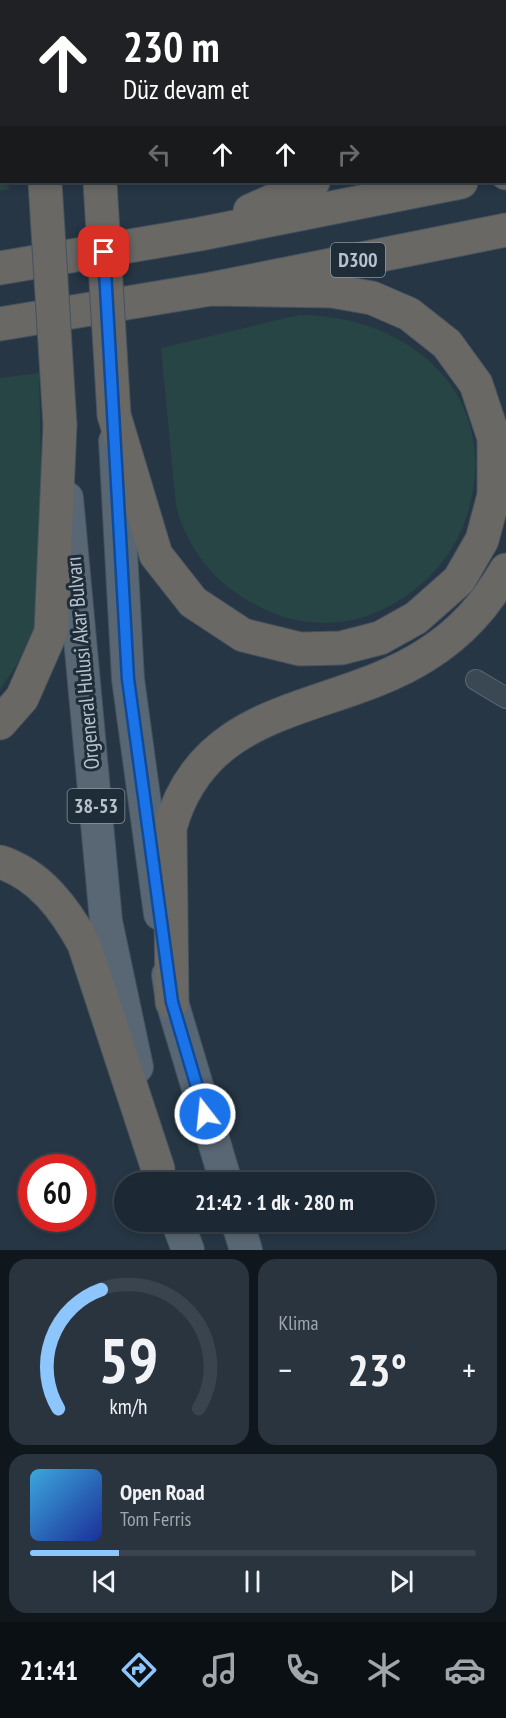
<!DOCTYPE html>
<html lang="tr">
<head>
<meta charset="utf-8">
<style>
  :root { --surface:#1c2833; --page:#29343f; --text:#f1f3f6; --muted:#a0a6ac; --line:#3a444e; --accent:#8dc5fd }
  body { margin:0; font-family:"PT Sans Narrow",sans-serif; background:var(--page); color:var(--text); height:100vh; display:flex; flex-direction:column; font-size:22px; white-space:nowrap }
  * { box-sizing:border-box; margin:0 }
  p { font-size:20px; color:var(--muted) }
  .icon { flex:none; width:33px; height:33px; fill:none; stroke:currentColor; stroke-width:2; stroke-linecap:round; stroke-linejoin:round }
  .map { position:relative; height:1250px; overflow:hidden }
  .details { display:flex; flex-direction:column; gap:9px; padding:9px; background:#0f161c; flex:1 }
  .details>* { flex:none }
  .top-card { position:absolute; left:0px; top:0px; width:507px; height:183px; box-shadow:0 3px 9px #0003,0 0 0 2px var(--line); background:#202124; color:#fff; overflow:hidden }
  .speed { position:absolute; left:18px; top:1154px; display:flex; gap:12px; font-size:30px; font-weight:700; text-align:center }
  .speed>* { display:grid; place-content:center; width:78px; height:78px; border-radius:50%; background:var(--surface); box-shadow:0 3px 9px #0003,0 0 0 2px var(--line); line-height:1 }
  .speed .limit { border:9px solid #d22; background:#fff; color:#111 }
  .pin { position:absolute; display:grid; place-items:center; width:51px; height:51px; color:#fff; margin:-26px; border-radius:12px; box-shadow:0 3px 9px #0006 }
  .me { position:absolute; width:66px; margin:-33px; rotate:344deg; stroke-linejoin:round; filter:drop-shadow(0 0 4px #0008) }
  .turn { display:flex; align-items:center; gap:21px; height:126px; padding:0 24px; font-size:27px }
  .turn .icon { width:78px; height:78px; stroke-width:2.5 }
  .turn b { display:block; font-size:42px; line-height:51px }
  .lanes { display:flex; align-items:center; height:57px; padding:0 24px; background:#0003; justify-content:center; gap:30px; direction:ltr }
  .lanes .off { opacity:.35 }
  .big { font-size:45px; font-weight:700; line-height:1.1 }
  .details .card { flex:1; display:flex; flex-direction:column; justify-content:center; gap:9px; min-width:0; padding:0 21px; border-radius:18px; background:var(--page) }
  .details .dial { align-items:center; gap:0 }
  .dial svg { height:156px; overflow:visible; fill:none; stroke:var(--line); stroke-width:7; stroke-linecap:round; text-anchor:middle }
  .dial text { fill:var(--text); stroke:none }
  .song { display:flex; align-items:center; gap:18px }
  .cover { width:72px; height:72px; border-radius:9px; background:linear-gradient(135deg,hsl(200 70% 55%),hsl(230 70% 35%)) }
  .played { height:6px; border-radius:3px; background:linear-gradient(90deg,var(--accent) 20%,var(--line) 20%) }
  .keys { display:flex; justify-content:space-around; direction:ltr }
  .heat { display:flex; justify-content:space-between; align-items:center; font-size:33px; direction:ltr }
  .details .tiles { flex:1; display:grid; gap:9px; grid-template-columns:1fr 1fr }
  .card:last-child { grid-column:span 2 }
  .trip { position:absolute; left:114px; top:1172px; width:321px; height:60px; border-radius:30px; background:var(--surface); box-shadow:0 3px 9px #0003,0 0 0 2px var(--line); font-weight:700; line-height:60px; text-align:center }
  .tabs { display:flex; height:96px; justify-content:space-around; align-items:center; background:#0b1014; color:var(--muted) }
  .tabs .icon { width:42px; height:42px }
  .tabs .selected { color:var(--accent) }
  .tabs b { font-size:27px; color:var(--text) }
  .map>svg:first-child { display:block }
  .green { fill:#284545 }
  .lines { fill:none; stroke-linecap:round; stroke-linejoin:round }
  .minor-casing { stroke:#596571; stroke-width:22 }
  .tertiary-casing { stroke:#596571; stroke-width:28 }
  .primary-casing { stroke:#44515d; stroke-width:34 }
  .trunk-casing { stroke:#45525e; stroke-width:35 }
  .minor { stroke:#3a4853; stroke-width:20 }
  .tertiary { stroke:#3a4853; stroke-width:26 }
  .primary { stroke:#586773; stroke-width:32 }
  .trunk { stroke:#696865; stroke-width:33 }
  .trunk-bridge-casing { stroke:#45525e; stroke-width:35; stroke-linecap:butt }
  .trunk-bridge { stroke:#696865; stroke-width:33 }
  .route-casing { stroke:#114b97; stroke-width:15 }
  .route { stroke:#1a73e8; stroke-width:10 }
  .labels { text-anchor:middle; stroke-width:6; stroke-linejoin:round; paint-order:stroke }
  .shield { fill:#1f2d39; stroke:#8a95a1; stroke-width:1.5 }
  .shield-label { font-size:20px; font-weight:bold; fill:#b8c2cd }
  .street-label { font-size:21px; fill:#b8c2cd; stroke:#1f2d39 }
</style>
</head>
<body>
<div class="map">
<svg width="506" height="1250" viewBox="0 0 506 1250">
  <rect width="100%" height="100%" fill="#263644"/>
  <!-- green -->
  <path class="green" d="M133,0h309v1h-309z
    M0,48l2,134h6l1,7 -9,2z
    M299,315c113,0 207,83 167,203 -15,45 -52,80 -96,97 -34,12 -74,10 -106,-6 -45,-21 -75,-55 -88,-103l-15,-158z
    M39,373l5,230 -16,44 -28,43v-312z"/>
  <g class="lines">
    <!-- minor casing -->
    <g class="minor-casing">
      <path id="minor" d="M476,680l30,18"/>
    </g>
    <!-- tertiary casing -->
    <g class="tertiary-casing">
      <path id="tertiary" d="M38,0v2
        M88,0v2"/>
    </g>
    <!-- primary casing -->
    <g class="primary-casing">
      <path id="primary" d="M115,441l13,238 32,235
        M67,498l39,423 31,146
        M168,975l4,27 54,180
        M177,1221l11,29
        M237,1221l9,29"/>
    </g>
    <!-- trunk casing -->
    <g class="trunk-casing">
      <path id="trunk" d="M7,0v2
        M107,2v-2
        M467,2v-2
        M506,173v-1
        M250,211l63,-29
        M0,268l200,-34 261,-52
        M0,324l211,-35 295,-59
        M114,415l42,140 37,47 50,33 57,14 41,-1 39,-10 36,-20 43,-38 23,-40 12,-45v-57l-18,-54 -29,-40 -38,-30 -37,-16 -40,-7 -121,-2
        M0,723l22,-25 29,-66 9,-207
        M0,862c40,13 65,47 84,82l74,225
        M172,1002l-2,-174c35,-128 164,-114 256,-173 35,-22 59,-49 80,-85"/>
    </g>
    <!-- minor -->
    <use href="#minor" class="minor"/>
    <!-- tertiary -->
    <use href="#tertiary" class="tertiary"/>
    <!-- primary -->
    <use href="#primary" class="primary"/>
    <!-- trunk -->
    <use href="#trunk" class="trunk"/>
    <!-- trunk-bridge casing -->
    <g class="trunk-bridge-casing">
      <path id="trunk-bridge" d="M45,182l15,243
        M100,182l14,233"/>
    </g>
    <!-- trunk-bridge -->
    <use href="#trunk-bridge" class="trunk-bridge"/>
  </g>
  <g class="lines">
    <!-- route casing -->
    <g class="route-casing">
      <path id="route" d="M104,252l24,427 44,323 33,112"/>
    </g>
    <!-- route -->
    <use href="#route" class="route"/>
  </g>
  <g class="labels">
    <!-- shield labels -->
    <g class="shield">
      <rect x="331" y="243" width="54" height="34" rx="4.5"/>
      <rect x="67.5" y="789" width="57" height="34" rx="4.5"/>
    </g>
    <g class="shield-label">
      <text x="358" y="267">D300</text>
      <text x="96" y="813">38-53</text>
    </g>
    <!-- street labels -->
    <g class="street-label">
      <text transform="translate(83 663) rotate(-95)" y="7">Orgeneral Hulusi Akar Bulvarı</text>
    </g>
  </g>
</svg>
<div class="speed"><div class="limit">60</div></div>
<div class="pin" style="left:104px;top:252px;background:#d93025"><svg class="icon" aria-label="arrive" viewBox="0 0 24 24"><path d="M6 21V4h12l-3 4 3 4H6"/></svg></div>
<svg class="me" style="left:205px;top:1114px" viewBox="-20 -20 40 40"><circle r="17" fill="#1a73e8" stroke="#fff" stroke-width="3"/><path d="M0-11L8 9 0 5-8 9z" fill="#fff"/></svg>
<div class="trip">21:42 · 1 dk · 280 m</div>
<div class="top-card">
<div class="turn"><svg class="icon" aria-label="ahead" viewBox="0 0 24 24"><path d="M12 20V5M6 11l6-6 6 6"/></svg><div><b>230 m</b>Düz devam et</div></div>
<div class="lanes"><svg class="icon off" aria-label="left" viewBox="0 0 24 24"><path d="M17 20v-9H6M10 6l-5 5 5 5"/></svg><svg class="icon" aria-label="ahead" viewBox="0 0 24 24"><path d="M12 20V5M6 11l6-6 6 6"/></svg><svg class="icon" aria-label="ahead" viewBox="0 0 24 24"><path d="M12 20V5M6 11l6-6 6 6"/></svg><svg class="icon off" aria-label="right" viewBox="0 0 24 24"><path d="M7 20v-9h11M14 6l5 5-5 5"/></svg></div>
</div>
</div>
<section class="details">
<div class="tiles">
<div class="card dial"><svg viewBox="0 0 100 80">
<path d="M14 69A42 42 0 1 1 86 69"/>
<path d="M14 69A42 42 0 0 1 36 8" stroke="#8dc5fd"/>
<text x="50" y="56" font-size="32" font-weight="700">59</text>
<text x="50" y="72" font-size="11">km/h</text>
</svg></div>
<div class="card"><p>Klima</p>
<div class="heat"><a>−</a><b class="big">23°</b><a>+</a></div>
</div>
<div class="card">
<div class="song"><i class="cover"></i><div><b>Open Road</b><p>Tom Ferris</p></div></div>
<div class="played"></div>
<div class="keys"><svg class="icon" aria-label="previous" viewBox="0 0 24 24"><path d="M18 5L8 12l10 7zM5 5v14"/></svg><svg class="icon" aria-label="pause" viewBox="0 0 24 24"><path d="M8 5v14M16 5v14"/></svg><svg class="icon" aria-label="next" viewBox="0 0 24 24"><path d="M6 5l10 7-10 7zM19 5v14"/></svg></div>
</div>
</div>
</section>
<nav class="tabs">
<b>21:41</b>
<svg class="icon selected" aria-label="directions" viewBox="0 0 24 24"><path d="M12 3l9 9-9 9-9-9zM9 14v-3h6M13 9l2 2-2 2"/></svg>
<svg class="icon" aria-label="music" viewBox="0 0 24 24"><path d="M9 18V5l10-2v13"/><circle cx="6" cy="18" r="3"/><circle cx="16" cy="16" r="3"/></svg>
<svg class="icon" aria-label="phone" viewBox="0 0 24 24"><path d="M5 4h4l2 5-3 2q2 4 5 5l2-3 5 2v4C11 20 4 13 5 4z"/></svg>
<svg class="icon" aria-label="climate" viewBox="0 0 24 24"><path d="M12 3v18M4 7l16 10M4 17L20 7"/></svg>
<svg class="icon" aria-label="car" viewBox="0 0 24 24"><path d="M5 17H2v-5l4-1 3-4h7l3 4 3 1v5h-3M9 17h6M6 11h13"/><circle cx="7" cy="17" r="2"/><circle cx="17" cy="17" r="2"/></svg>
</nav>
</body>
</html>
